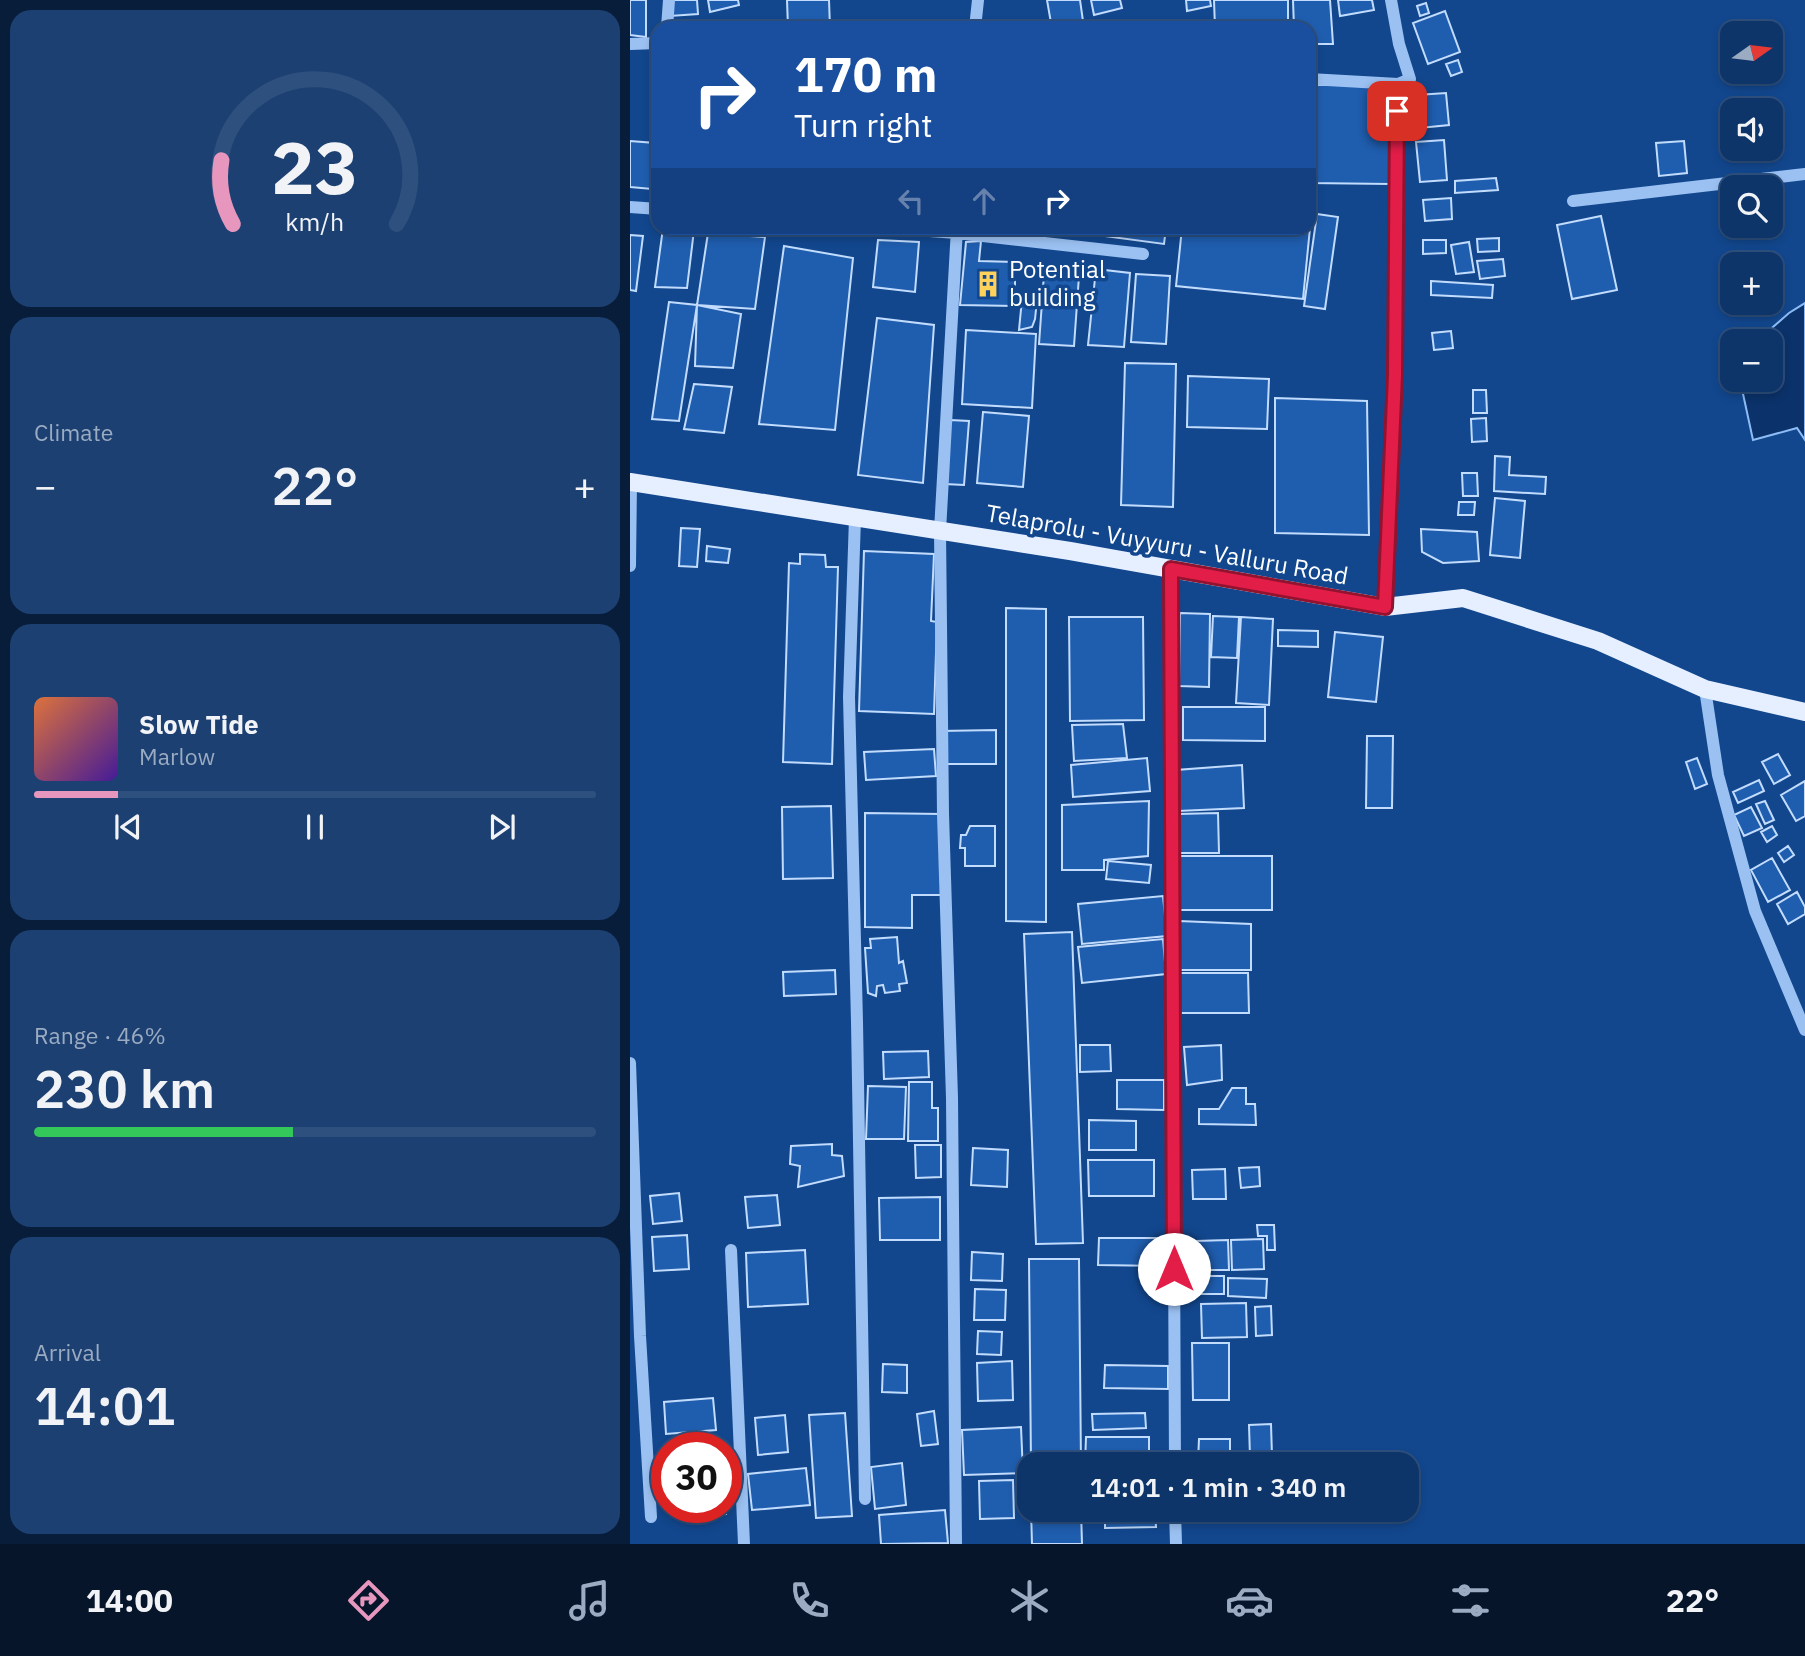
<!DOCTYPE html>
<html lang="en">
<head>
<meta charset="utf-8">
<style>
  :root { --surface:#0e356a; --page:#1c4072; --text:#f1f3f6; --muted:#9babc1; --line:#2e507e; --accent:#e797bd }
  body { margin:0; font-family:"IBM Plex Sans",sans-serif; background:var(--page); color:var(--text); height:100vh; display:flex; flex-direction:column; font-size:26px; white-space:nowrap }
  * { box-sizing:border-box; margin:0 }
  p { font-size:23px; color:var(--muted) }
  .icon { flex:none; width:38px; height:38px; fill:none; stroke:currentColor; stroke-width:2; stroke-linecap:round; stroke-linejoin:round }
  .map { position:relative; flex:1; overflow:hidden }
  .panel { display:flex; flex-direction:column; gap:10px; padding:10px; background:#081d3a; width:630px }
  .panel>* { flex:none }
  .guide { position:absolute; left:21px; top:21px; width:665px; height:214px; border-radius:21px; box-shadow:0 4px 10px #0003,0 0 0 2px var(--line); background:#1a4fa0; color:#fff; overflow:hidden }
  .needle { width:46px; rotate:76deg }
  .tools { position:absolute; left:1090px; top:21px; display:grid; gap:14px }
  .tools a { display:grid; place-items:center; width:63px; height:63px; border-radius:14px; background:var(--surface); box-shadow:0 4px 10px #0003,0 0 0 2px var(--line); font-size:35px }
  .speed { position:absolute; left:21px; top:1432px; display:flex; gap:14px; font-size:35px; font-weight:700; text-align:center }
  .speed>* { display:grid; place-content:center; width:91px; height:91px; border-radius:50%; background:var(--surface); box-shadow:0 4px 10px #0003,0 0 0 2px var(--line); line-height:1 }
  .speed .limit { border:10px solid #d22; background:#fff; color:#111 }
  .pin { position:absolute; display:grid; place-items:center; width:60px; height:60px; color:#fff; margin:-30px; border-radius:14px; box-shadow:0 4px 10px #0006 }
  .me { position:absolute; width:77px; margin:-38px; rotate:0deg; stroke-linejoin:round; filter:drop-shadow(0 0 5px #0008) }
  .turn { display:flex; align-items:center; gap:24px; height:147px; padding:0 28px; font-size:32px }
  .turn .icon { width:91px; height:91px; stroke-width:2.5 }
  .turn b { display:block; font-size:49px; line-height:60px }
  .lanes { display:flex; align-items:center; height:66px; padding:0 28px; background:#0003; justify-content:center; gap:35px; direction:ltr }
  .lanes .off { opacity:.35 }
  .big { font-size:52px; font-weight:600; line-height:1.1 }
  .panel .widget { flex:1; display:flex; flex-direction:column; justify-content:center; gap:10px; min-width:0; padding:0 24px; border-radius:21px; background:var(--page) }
  .panel .dial { align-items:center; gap:0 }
  .dial svg { height:182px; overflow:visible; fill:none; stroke:var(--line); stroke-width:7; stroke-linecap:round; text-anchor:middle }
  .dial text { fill:var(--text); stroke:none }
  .song { display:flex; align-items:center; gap:21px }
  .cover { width:84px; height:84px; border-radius:10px; background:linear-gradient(135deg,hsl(20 70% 55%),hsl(260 70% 35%)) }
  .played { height:7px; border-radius:4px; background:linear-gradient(90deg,var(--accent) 15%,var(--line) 15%) }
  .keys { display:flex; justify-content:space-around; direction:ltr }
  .heat { display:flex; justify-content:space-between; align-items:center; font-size:38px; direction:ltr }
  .charge { height:10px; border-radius:5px; background:linear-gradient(90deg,#34c759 46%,var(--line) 0) }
  .trip { position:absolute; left:387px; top:1452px; width:402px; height:70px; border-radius:21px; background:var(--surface); box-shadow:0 4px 10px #0003,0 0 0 2px var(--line); font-weight:600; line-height:70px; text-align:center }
  .dock { display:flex; height:112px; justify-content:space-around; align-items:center; background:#06152a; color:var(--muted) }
  .dock .icon { width:49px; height:49px }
  .dock .active { color:var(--accent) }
  .dock b { font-size:32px; color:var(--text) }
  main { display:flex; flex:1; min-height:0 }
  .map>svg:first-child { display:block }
  .water { fill:#0b326a; stroke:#8dbcf5; stroke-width:2 }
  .building { fill:#1f5dae; stroke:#c2dcfd; stroke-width:2 }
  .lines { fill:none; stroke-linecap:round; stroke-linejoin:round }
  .minor { stroke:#9bc1f2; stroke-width:12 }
  .major { stroke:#e6efff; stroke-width:18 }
  .route-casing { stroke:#92132f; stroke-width:18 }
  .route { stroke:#e11d48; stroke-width:12 }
  .labels { text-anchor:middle; stroke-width:7; stroke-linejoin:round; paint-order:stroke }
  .poi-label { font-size:24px; fill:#fff; stroke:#12478e; text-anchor:start }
  .street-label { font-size:24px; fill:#fff; stroke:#12478e }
</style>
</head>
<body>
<main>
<section class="panel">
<div class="widget dial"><svg viewBox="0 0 100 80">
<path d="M14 69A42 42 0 1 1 86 69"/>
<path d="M14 69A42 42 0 0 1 9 41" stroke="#e797bd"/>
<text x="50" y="56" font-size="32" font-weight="700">23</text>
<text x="50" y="72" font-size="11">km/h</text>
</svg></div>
<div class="widget"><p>Climate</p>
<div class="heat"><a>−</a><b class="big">22°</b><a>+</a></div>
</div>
<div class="widget">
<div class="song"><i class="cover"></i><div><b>Slow Tide</b><p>Marlow</p></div></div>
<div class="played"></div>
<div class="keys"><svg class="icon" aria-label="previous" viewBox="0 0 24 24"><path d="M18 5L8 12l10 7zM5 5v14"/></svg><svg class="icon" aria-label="pause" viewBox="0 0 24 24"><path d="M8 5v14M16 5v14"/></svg><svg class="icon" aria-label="next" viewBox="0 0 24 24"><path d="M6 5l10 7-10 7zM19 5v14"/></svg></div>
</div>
<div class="widget"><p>Range · 46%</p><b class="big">230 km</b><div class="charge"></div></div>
<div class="widget"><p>Arrival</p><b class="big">14:01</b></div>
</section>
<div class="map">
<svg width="1175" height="1544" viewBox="0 0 1175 1544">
  <rect width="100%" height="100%" fill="#12478e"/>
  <!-- water -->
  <path class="water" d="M1175,303v137l-8,-12 -44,12 -13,-60h31v-39h-14l32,-28z"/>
  <!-- building -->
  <path class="building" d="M0,0h16v37l-16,-2z
    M40,0h27l1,14 -28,2z
    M78,0h30l1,5 -29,7z
    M157,0h42l1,28h-42z
    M417,0h33l4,28h-22l-2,-7 -9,2z
    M461,0h29l2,8 -28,7z
    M556,0h24l1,6 -24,5z
    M584,0h74v28h-73z
    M663,0h37l3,44h-24v-16h-15z
    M708,0h34l2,10 -34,6z
    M796,3l3,10 -9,3 -3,-10z
    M815,11l15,41 -32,12 -15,-41z
    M828,60l4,12 -11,4 -5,-12z
    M679,85h81v99l-81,-1z
    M816,93l3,32 -29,3 -3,-33z
    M814,140l3,40 -27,2 -4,-40z
    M0,141l25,2 -3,46 -22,-2z
    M1054,141l3,32 -28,3 -3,-33z
    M866,178l2,12 -43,3v-12z
    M821,198l1,21 -27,2 -2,-21z
    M687,214l21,3 -13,92 -21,-3z
    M971,216l16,74 -45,9 -15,-74z
    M33,228l31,2 -7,58 -32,-1z
    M432,228h27v6l-27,-2z
    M460,228h76l-2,16 -75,-10z
    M552,228h128l-7,71 -127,-13z
    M78,233l57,4 -10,72 -58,-4z
    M0,235l13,1 -7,55 -6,-1z
    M869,238v13l-21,1 -1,-13z
    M248,240l41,2 -4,50 -42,-5z
    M793,240h23v13l-23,1z
    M351,241l-2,20 36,1v44l-55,-1 6,-63z
    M839,242l5,30 -18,2 -5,-29z
    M154,246l69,12 -18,172 -76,-6z
    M873,259l2,17 -25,3 -3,-18z
    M466,269l34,4 -6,74 -36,-2z
    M414,274l35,2 -5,70 -35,-2z
    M506,274l34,2 -4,68 -35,-2z
    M801,281l62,4 -1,13 -61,-3z
    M392,299l15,1 -2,19 -3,8 -13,3z
    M39,302l28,3 -18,116 -27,-2z
    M67,305l44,9 -8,54 -38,-2z
    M247,318l57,7 -11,158 -65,-8z
    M336,330l70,4 -4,74 -70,-4z
    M821,331l2,17 -19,2 -2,-17z
    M495,363l51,1 -3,143 -52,-2z
    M558,376l81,3 -2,50 -80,-2z
    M64,384l38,3 -8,46 -40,-4z
    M843,390h13l1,23h-14z
    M645,398l92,3 2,134 -94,-2z
    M353,412l46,4 -6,71 -46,-4z
    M856,418l1,23 -15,1 -1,-23z
    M320,420l19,1 -5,64 -19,-1z
    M865,456l15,1 -1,18 37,2 -1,17 -51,-3z
    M832,473h15l1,23h-15z
    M865,498l30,3 -5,57 -30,-3z
    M829,502h16l-1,13h-16z
    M51,528l19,1 -3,38 -18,-1z
    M791,529l56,3 2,29 -36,2 -21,-11z
    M77,546l23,3 -2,14 -22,-2z
    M234,551l70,3 -3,67 6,1 -3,92 -75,-3z
    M170,554l25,1 1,12h12l-6,197 -49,-2 6,-199 11,1z
    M376,608l40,1v313l-40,-1z
    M550,613l30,1 -1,73 -30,-1z
    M583,616l26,1 -2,41 -26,-1z
    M439,617h74l1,103 -74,1z
    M611,617l32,2 -4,86 -33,-2z
    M648,630l40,1v16l-40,-1z
    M705,632l48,5 -7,65 -48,-5z
    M553,707h82v34l-82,-1z
    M493,724l4,34 -53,3 -2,-36z
    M366,730v34h-56v-33z
    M737,736h26l-1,72h-26z
    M304,749l2,27 -70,4 -2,-28z
    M1148,754l12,21 -16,9 -12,-22z
    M517,758l3,33 -77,6 -2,-32z
    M1067,758l10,26 -12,5 -9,-27z
    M612,765l2,43 -66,3 -2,-41z
    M1129,780l5,11 -26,12 -5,-11z
    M1175,781v35l-9,5 -15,-26z
    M519,801l-1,55 -44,4v10h-42v-65z
    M1135,801l9,19 -9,4 -9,-20z
    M201,806l2,72 -50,1 -1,-72z
    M1121,807l11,21 -18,8 -10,-21z
    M235,813l78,1 -1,81h-30v33l-47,-1z
    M588,813l1,40h-40l-1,-39z
    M340,826h25v40h-30v-18h-5l1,-13h5z
    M1142,826l5,9 -10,7 -6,-10z
    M1158,846l6,9 -10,7 -6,-9z
    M549,856h93v54h-92z
    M1142,858l18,32 -22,12 -17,-32z
    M478,861l43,4 -2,18 -43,-4z
    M1167,892l8,15v7l-17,10 -11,-20z
    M533,896l4,40 -85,8 -4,-40z
    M549,921l72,3v46h-74z
    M442,932l11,311 -47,1 -12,-310z
    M267,937l2,26 4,-2 4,22 -8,1 1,7 -15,2 -2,-8 -6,1 -1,10 -8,-3 -3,-45h6l-1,-9z
    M533,939l3,35 -84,9 -4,-36z
    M205,970l1,24 -52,2 -1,-24z
    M546,973h72l1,40h-73z
    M450,1045h30l1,26 -31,1z
    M591,1045l1,35 -35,5 -3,-38z
    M298,1051l1,26 -45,2 -1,-27z
    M487,1080h47v30l-47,-1z
    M279,1082h23v26h6v33h-30z
    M238,1086l38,1 -2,52h-38z
    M602,1088h14v16h9l1,21 -57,-1v-15h20z
    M459,1120l47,1v29h-47z
    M202,1144v11l10,1 2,20 -46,11 2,-21 -10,-2 1,-18z
    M285,1145h26v32l-25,1z
    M343,1148l35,2 -1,37 -36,-2z
    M458,1160h66v36h-65z
    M629,1167l1,19 -19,2 -2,-20z
    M595,1169l1,30h-33l-1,-29z
    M49,1193l3,28 -29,3 -3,-28z
    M147,1195l3,30 -32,3 -3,-31z
    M310,1197v43h-60l-1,-42z
    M627,1225h17l1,25h-8v-14h-9z
    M57,1235l2,34 -35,2 -2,-34z
    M469,1238h64v28l-65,-1z
    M633,1239l1,30 -32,1 -1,-30z
    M598,1240l1,30h-32l-1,-29z
    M175,1250l3,54 -60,3 -2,-54z
    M342,1252l31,2 -1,27 -31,-1z
    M399,1259h50l2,206h-50z
    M569,1276h25v18h-25z
    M598,1278l39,1 -1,19 -38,-2z
    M345,1289l31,1 -1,30h-31z
    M616,1303l1,34 -45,1 -1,-34z
    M641,1306l1,29 -16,1 -1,-29z
    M348,1331l24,1 -1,23 -24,-1z
    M562,1343h37v57h-36z
    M382,1361l1,39 -35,1 -1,-38z
    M253,1364l24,1v28l-25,-1z
    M475,1365l63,1v23l-64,-1z
    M83,1398l3,32 -50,4 -2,-32z
    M304,1411l4,33 -17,2 -4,-32z
    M215,1413l7,103 -36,2 -7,-103z
    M515,1413l1,15 -53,2 -1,-16z
    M155,1415l3,37 -30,3 -3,-37z
    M641,1424l1,32 -22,1 -1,-32z
    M391,1427l2,46 -59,2 -2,-45z
    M456,1437h63v28h-64z
    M569,1439h31v23l-32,-1z
    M272,1463l4,42 -31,4 -4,-42z
    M176,1468l4,37 -58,5 -4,-36z
    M383,1480l1,38 -34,1 -1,-38z
    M45,1507h50l1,7 -50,3z
    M315,1510l3,33 -67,1 -2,-29z
    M401,1510h50l1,34h-50z
    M475,1510h50l1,17 -51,1z"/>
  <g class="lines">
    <!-- minor -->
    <path class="minor" d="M37,28l2,-28
      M345,28l3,-28
      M0,44l28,-1
      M679,79l89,5 12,-5 -11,-35 -8,-44
      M943,201l232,-27
      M0,207l28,2
      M260,228l66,5 187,21
      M225,518l-6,179 8,325 8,477
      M0,566l1,-84
      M541,569l4,896
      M755,607l10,-232 3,-291
      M1075,689l13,86 37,136 50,119
      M0,1063l10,273 11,181
      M101,1250l13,294
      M545,1510l1,34
      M326,1544l-4,-446 -9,-284 -3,-283 17,-303"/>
    <!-- major -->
    <path class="major" d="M0,482l440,69 315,56 78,-9 135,43 107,48 100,23"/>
  </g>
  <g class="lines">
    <!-- route casing -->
    <g class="route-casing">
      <path id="route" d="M544,1269l-3,-700 214,38 10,-232 2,-264"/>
    </g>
    <!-- route -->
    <use href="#route" class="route"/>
  </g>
  <!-- icons -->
  <defs>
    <g id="building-bare" transform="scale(2.1)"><path d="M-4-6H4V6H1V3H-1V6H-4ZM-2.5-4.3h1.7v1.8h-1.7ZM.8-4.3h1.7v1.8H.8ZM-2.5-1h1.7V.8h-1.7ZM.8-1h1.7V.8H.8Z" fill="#ffd25c" stroke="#12478e" stroke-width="2.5" paint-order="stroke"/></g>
  </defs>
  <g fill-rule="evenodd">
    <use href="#building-bare" x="358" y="284"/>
  </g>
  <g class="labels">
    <!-- poi labels -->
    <g class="poi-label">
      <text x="379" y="278">Potential<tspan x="379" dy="28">building</tspan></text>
    </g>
    <!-- street labels -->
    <g class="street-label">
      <text transform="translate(537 545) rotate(10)" y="8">Telaprolu - Vuyyuru - Valluru Road</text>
    </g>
  </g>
</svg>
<div class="tools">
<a><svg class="needle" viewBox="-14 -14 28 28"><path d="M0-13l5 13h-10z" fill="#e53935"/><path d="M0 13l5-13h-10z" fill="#9babc1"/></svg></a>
<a><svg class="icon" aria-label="sound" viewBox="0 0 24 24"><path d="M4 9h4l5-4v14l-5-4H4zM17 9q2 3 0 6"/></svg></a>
<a><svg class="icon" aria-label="search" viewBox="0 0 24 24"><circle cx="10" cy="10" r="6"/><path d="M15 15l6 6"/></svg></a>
<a>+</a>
<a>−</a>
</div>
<div class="speed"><div class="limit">30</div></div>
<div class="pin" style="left:767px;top:111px;background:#d93025"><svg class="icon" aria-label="arrive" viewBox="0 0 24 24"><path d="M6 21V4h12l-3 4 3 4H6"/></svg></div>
<svg class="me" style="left:544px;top:1269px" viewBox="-20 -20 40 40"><circle r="19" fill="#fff"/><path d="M0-13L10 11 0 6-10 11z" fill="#e11d48"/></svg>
<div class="trip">14:01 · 1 min · 340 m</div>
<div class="guide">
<div class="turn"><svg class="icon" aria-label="right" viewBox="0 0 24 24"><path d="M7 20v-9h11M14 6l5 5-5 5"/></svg><div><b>170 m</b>Turn right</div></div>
<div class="lanes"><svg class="icon off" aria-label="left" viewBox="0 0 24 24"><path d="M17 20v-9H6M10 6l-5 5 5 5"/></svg><svg class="icon off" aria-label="ahead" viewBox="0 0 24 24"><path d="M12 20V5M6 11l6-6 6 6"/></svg><svg class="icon" aria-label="right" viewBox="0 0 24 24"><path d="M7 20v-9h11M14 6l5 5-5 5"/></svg></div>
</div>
</div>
</main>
<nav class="dock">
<b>14:00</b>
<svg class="icon active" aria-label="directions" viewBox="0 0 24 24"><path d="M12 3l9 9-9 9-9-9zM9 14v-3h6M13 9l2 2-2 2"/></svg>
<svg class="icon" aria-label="music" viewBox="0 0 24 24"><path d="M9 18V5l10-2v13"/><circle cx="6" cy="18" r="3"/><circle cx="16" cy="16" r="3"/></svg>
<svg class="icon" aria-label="phone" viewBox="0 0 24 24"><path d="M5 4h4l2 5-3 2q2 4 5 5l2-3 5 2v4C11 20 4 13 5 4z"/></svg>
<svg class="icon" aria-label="climate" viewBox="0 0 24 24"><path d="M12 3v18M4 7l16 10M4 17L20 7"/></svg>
<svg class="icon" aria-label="car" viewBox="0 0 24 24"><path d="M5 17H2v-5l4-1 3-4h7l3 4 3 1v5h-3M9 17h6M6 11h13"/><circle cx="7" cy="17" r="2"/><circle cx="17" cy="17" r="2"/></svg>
<svg class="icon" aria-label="filters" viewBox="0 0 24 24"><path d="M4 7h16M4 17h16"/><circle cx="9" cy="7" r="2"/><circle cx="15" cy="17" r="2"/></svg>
<b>22°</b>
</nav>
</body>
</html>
